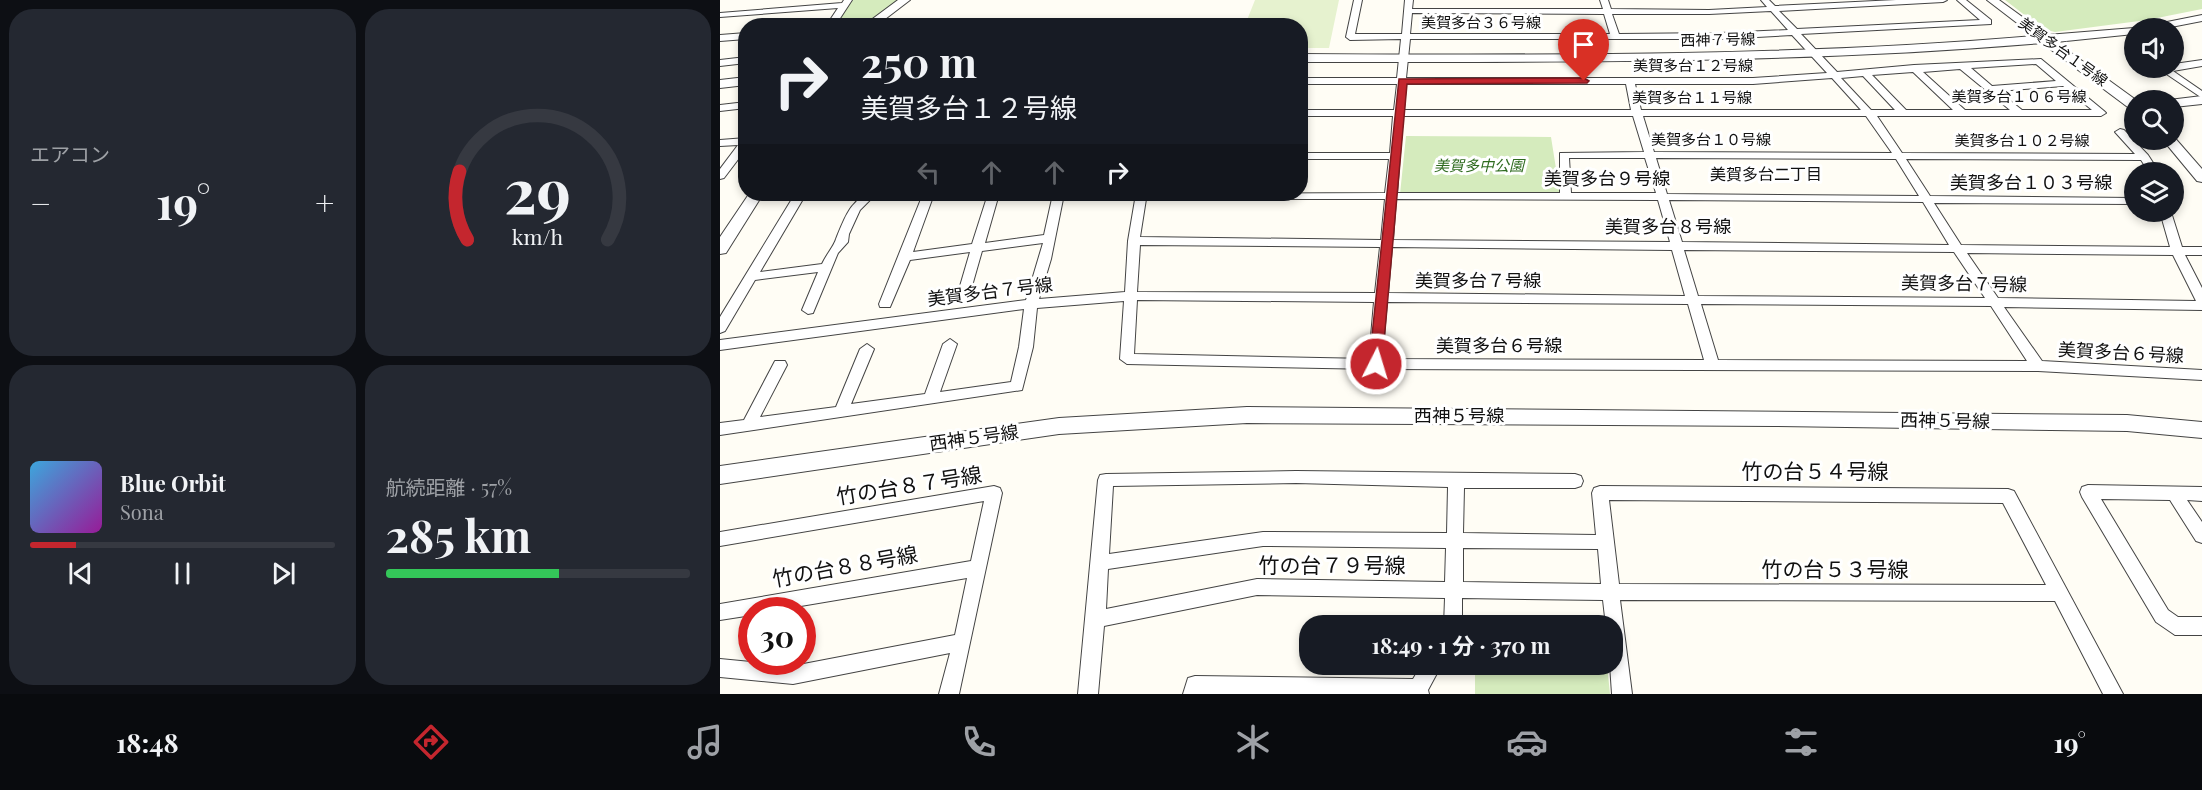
<!DOCTYPE html>
<html lang="ja">
<head>
<meta charset="utf-8">
<style>
  :root { --surface:#171b24; --page:#242831; --text:#f1f3f6; --muted:#9ea1a6; --line:#363941; --accent:#c4262e }
  body { margin:0; font-family:"Playfair Display","Noto Sans JP",serif; background:var(--page); color:var(--text); height:100vh; display:flex; flex-direction:column; font-size:22px; white-space:nowrap }
  * { box-sizing:border-box; margin:0 }
  p { font-size:20px; color:var(--muted) }
  .icon { flex:none; width:33px; height:33px; fill:none; stroke:currentColor; stroke-width:2; stroke-linecap:round; stroke-linejoin:round }
  .map { position:relative; flex:1; overflow:hidden }
  .drawer { display:flex; flex-direction:column; gap:9px; padding:9px; background:#0d0f14; width:720px }
  .drawer>* { flex:none }
  .hud { position:absolute; left:18px; top:18px; width:570px; height:183px; border-radius:24px; box-shadow:0 3px 9px #0003; background:#171b24; color:var(--text); overflow:hidden }
  .fabs { position:absolute; left:1404px; top:18px; display:grid; gap:12px }
  .fabs a { display:grid; place-items:center; width:60px; height:60px; border-radius:50%; background:var(--surface); box-shadow:0 3px 9px #0003; font-size:30px }
  .speed { position:absolute; left:18px; top:597px; display:flex; gap:12px; font-size:30px; font-weight:700; text-align:center }
  .speed>* { display:grid; place-content:center; width:78px; height:78px; border-radius:50%; background:var(--surface); box-shadow:0 3px 9px #0003; line-height:1 }
  .speed .limit { border:9px solid #d22; background:#fff; color:#111 }
  .pin { position:absolute; display:grid; place-items:center; width:51px; height:51px; color:#fff; margin:-62px -26px; border-radius:50% 50% 50% 0; rotate:-45deg; box-shadow:0 0 6px #0007 }
  .pin .icon { rotate:45deg }
  .me { position:absolute; width:66px; margin:-33px; rotate:5deg; stroke-linejoin:round; filter:drop-shadow(0 0 4px #0008) }
  .turn { display:flex; align-items:center; gap:21px; height:126px; padding:0 24px; font-size:27px }
  .turn .icon { width:78px; height:78px; stroke-width:2.5 }
  .turn b { display:block; font-size:42px; line-height:51px }
  .lanes { display:flex; align-items:center; height:57px; padding:0 24px; background:#0003; justify-content:center; gap:30px; direction:ltr }
  .lanes .off { opacity:.35 }
  .big { font-size:45px; font-weight:700; line-height:1.1 }
  .drawer .tile { flex:1; display:flex; flex-direction:column; justify-content:center; gap:9px; min-width:0; padding:0 21px; border-radius:24px; background:var(--page) }
  .drawer .dial { align-items:center; gap:0 }
  .dial svg { height:156px; overflow:visible; fill:none; stroke:var(--line); stroke-width:7; stroke-linecap:round; text-anchor:middle }
  .dial text { fill:var(--text); stroke:none }
  .song { display:flex; align-items:center; gap:18px }
  .cover { width:72px; height:72px; border-radius:9px; background:linear-gradient(135deg,hsl(200 70% 55%),hsl(300 70% 35%)) }
  .played { height:6px; border-radius:3px; background:linear-gradient(90deg,var(--accent) 15%,var(--line) 15%) }
  .keys { display:flex; justify-content:space-around; direction:ltr }
  .heat { display:flex; justify-content:space-between; align-items:center; font-size:33px; direction:ltr }
  .charge { height:9px; border-radius:4px; background:linear-gradient(90deg,#34c759 57%,var(--line) 0) }
  .drawer .tiles { flex:1; display:grid; gap:9px; grid-template-columns:repeat(2,1fr) }
  .trip { position:absolute; left:579px; top:615px; width:324px; height:60px; border-radius:24px; background:var(--surface); box-shadow:0 3px 9px #0003; font-weight:700; line-height:60px; text-align:center }
  .tabs { display:flex; height:96px; justify-content:space-around; align-items:center; background:#090b0e; color:var(--muted) }
  .tabs .icon { width:42px; height:42px }
  .tabs .on { color:var(--accent) }
  .tabs b { font-size:27px; color:var(--text) }
  main { display:flex; flex:1; min-height:0 }
  .map>svg:first-child { display:block }
  .green { fill:#d5ebbd }
  .pitch { fill:#e6f2cf }
  .lines { fill:none; stroke-linecap:round; stroke-linejoin:round }
  .minor-casing { stroke:#444; stroke-width:2 }
  .tertiary-casing { stroke:#444; stroke-width:2 }
  .minor { fill:#fff; fill-rule:evenodd }
  .tertiary { fill:#fff; fill-rule:evenodd }
  .route { fill:#c4262e; stroke:#7f191e; stroke-width:1.5 }
  .labels { text-anchor:middle; stroke-width:6; stroke-linejoin:round; paint-order:stroke }
  .far-street-label { font-size:15px; fill:#111; stroke:#fff }
  .far-park-label { font-size:15px; font-style:italic; fill:#2f6b1f; stroke:#fff }
  .far-neighbourhood-label { font-size:16px; fill:#111; stroke:#fff }
  .street-label { font-size:18px; fill:#111; stroke:#fff }
  .near-street-label { font-size:21px; fill:#111; stroke:#fff }
</style>
</head>
<body>
<main>
<section class="drawer">
<div class="tiles">
<div class="tile"><p>エアコン</p>
<div class="heat"><a>−</a><b class="big">19°</b><a>+</a></div>
</div>
<div class="tile dial"><svg viewBox="0 0 100 80">
<path d="M14 69A42 42 0 1 1 86 69"/>
<path d="M14 69A42 42 0 0 1 10 34" stroke="#c4262e"/>
<text x="50" y="56" font-size="32" font-weight="700">29</text>
<text x="50" y="72" font-size="11">km/h</text>
</svg></div>
<div class="tile">
<div class="song"><i class="cover"></i><div><b>Blue Orbit</b><p>Sona</p></div></div>
<div class="played"></div>
<div class="keys"><svg class="icon" aria-label="previous" viewBox="0 0 24 24"><path d="M18 5L8 12l10 7zM5 5v14"/></svg><svg class="icon" aria-label="pause" viewBox="0 0 24 24"><path d="M8 5v14M16 5v14"/></svg><svg class="icon" aria-label="next" viewBox="0 0 24 24"><path d="M6 5l10 7-10 7zM19 5v14"/></svg></div>
</div>
<div class="tile"><p>航続距離 · 57%</p><b class="big">285 km</b><div class="charge"></div></div>
</div>
</section>
<div class="map">
<svg width="1482" height="694" viewBox="0 0 1482 694">
  <rect width="100%" height="100%" fill="#fffdf5"/>
  <!-- green -->
  <path class="green" d="M133,0h47l-35,24 -30,1z
    M1285,0h197v9l-55,11 -92,12 -12,-3z
    M686,136l145,1 9,57h-160z
    M755,665h132l3,29h-135z"/>
  <!-- pitch -->
  <path class="pitch" d="M535,0h84l-10,48h-28l-1,-22 -55,-1z"/>
  <g class="lines">
    <!-- minor casing -->
    <g class="minor-casing">
      <path id="minor" d="M124,0h8l-17,26h-9l12,-18 -118,9v-4l122,-10z
        M634,0h8l-7,34h47l3,-34h8l-1,9h191l-3,-9h8l3,9 98,1 58,-3 -6,-7h8l6,6 121,-6h51l-4,2 -164,9 18,18 183,-9 -23,-20h9l25,20v4l-190,10 36,38 77,-7 127,-6 63,52 2,2 -5,3h-224l25,37 233,1 -20,-22 5,-3 4,1 24,25 11,17h-10l-8,-12 -235,-1 24,37 204,2v6l-200,-1 27,42 209,2 -10,-35h11l11,35h20v8h-17l17,33v22l-198,-3 38,54 160,9v10l-164,-9 -663,-2 -248,-5 -7,-5 4,-58 -87,7 -4,39 -11,43 -302,45v-12l24,-3 31,-59h10l2,4 -27,52 76,-10 24,-58 7,-5 7,5 -23,55 74,-10 18,-50 7,-5 7,5 -17,48 71,-10 8,-35 5,-38 -304,41v-10l306,-40 17,-57 -61,8 -12,42 -6,4 -6,-4 12,-41 -60,8 -20,47h-10l-1,-3 44,-110h11l-21,58 59,-8 16,-50h11l-14,49 59,-8 9,-41h11l-13,65 -12,40 86,-7 3,-51 8,-47 249,-1 4,-34h-89v-6h90l3,-37h-93v-6h94l3,-26h-97v-6h97l4,-39 -51,1 -4,-3zM1051,11l17,19 -68,3 -101,1 -7,-20h97zM692,13l192,1 6,20h-200zM1072,35l35,38 -74,5h-347l4,-39h310zM1316,64l20,17 -64,5 -21,-18zM1240,69l50,41h-45l-42,-38zM1193,72l40,38h-47l-34,-35zM1143,76l32,34h-24l-30,-32zM1112,78l29,32h-220l-6,-26h118zM686,84h220l5,26h-227zM1343,86l29,24h-70l-24,-19zM683,116h230l11,36 -84,1v40h-163zM923,116h223l26,37 -238,-1zM849,158h76l11,35h-85zM936,158l240,1 23,37 -252,-2zM426,199h239l-4,41 -241,-3zM676,199l262,1 12,42 -277,-2zM949,200l254,2 26,43 -267,-3zM420,245l240,2 -5,46 -238,-1zM672,247l280,3 13,46 -297,-3zM964,250l270,2 31,46 -287,-2zM1247,253l206,2 23,46 -198,-3zM417,300l237,2 -5,57 -235,-5zM667,302l301,2 16,56 -322,-1zM981,304l290,2 36,55 -309,-1z
        M26,33v6l-26,2v-6z
        M26,57v6l-26,3v-6z
        M1482,60v6l-29,5 29,20v7l-40,-27 4,-3h8v-4z
        M26,102v6l-26,3v-6z
        M26,138v11l-22,29 -4,1v-10l18,-24 -18,1v-6z
        M75,194h11l-46,78 62,-8c4,-9 12,-18 14,-25 4,-10 8,-21 14,-30 4,-6 9,-8 10,-15h10l1,5 -11,11 -11,24 -1,8 -10,11 -25,60 -5,1 -6,-4 16,-38 -63,8 -30,51 -5,2v-16z
        M576,471l279,3 6,2 2,5 -2,5 -6,2h-111l-1,45 133,2 -4,-42 2,-5 6,-2 408,3 6,2 109,203h-20l-48,-93 -435,-1 12,94h-20l-2,-30h2v-38h-6l-3,-26 -141,-2v28h-18l1,-28 -188,-3 -153,31 -6,68h-20l20,-214 2,-5 6,-1zM576,483l152,4 -1,46 -184,-1 -154,22 4,-68zM889,500l394,3 43,82 -427,-1zM543,546l183,2 -1,34 -188,-3 -151,30 2,-40zM743,548l135,1 3,35 -138,-2z
        M1368,485l114,2v14l-15,-1 15,22v21l-6,-2 -26,-41 -69,-1 67,111 10,7h24v18h-27l-19,-13 -74,-125 -2,-5 2,-5z
        M274,486l6,2 2,5 -43,201h-20l11,-41 -157,31 -73,-7v-18l73,7 162,-31 12,-57 -190,32h-25v5l-32,5v-16l251,-43 13,-60 -264,45v-14z
        M702,664h20l-14,26 1,4h-246l5,-16 7,-2 218,3z"/>
    </g>
    <!-- tertiary casing -->
    <g class="tertiary-casing">
      <path id="tertiary" d="M178,0h12l-34,26h-13z
        M1267,0h12l48,35 87,-7h4h-4v6l-78,8 80,58 -2,9 -5,-1 -87,-65c-247,21 -494,19 -742,19v-8c245,1 490,3 734,-18z
        M1482,15v6l-36,7h-20l6,-3z
        M26,77v8l-26,3v-8z
        M1482,96v8l-28,3v-7h-5z
        M1454,137l28,32v13l-5,-1 -34,-41h11z
        M29,194h14l-37,59 -6,1v-17z
        M527,407l880,8 75,7v16l-75,-7 -354,-5 -526,-3 -188,11 -339,50v-18l339,-48z"/>
    </g>
    <!-- minor -->
    <use href="#minor" class="minor"/>
    <!-- tertiary -->
    <use href="#tertiary" class="tertiary"/>
  </g>
  <!-- route -->
  <path class="route" d="M864,78l5,3 -2,2 -180,1 -25,280 -2,3h-9l-2,-3 30,-285z"/>
  <g class="labels">
    <!-- far-street labels -->
    <g class="far-street-label">
      <text x="761" y="28">美賀多台３６号線</text>
      <text transform="translate(998 40) rotate(-1)" y="5">西神７号線</text>
      <text transform="translate(1343 52) rotate(36)" y="5">美賀多台１号線</text>
      <text x="973" y="71">美賀多台１２号線</text>
      <text x="1299" y="102">美賀多台１０６号線</text>
      <text x="972" y="103">美賀多台１１号線</text>
      <text x="991" y="145">美賀多台１０号線</text>
      <text x="1302" y="146">美賀多台１０２号線</text>
    </g>
    <!-- far-park labels -->
    <g class="far-park-label">
      <text x="759" y="171">美賀多中公園</text>
    </g>
    <!-- far-neighbourhood labels -->
    <g class="far-neighbourhood-label">
      <text x="1046" y="180">美賀多台二丁目</text>
    </g>
    <!-- street labels -->
    <g class="street-label">
      <text x="887" y="185">美賀多台９号線</text>
      <text x="1311" y="189">美賀多台１０３号線</text>
      <text x="948" y="233">美賀多台８号線</text>
      <text x="758" y="287">美賀多台７号線</text>
      <text transform="translate(1244 284) rotate(1)" y="6">美賀多台７号線</text>
      <text transform="translate(270 292) rotate(-7)" y="6">美賀多台７号線</text>
      <text x="779" y="352">美賀多台６号線</text>
      <text transform="translate(1401 353) rotate(3)" y="6">美賀多台６号線</text>
      <text x="739" y="422">西神５号線</text>
      <text transform="translate(1225 421) rotate(1)" y="6">西神５号線</text>
      <text transform="translate(254 438) rotate(-8)" y="6">西神５号線</text>
    </g>
    <!-- near-street labels -->
    <g class="near-street-label">
      <text x="1095" y="479">竹の台５４号線</text>
      <text transform="translate(189 486) rotate(-9)" y="7">竹の台８７号線</text>
      <text x="612" y="573">竹の台７９号線</text>
      <text transform="translate(125 567) rotate(-10)" y="7">竹の台８８号線</text>
      <text x="1115" y="577">竹の台５３号線</text>
    </g>
  </g>
</svg>
<div class="fabs">
<a><svg class="icon" aria-label="sound" viewBox="0 0 24 24"><path d="M4 9h4l5-4v14l-5-4H4zM17 9q2 3 0 6"/></svg></a>
<a><svg class="icon" aria-label="search" viewBox="0 0 24 24"><circle cx="10" cy="10" r="6"/><path d="M15 15l6 6"/></svg></a>
<a><svg class="icon" aria-label="layers" viewBox="0 0 24 24"><path d="M12 4l9 5-9 5-9-5zM3 14l9 5 9-5"/></svg></a>
</div>
<div class="speed"><div class="limit">30</div></div>
<div class="pin" style="left:864px;top:81px;background:#d93025"><svg class="icon" aria-label="arrive" viewBox="0 0 24 24"><path d="M6 21V4h12l-3 4 3 4H6"/></svg></div>
<svg class="me" style="left:656px;top:364px" viewBox="-20 -20 40 40"><circle r="17" fill="#c4262e" stroke="#fff" stroke-width="3"/><path d="M0-11L8 9 0 5-8 9z" fill="#fff"/></svg>
<div class="trip">18:49 · 1 分 · 370 m</div>
<div class="hud">
<div class="turn"><svg class="icon" aria-label="right" viewBox="0 0 24 24"><path d="M7 20v-9h11M14 6l5 5-5 5"/></svg><div><b>250 m</b>美賀多台１２号線</div></div>
<div class="lanes"><svg class="icon off" aria-label="left" viewBox="0 0 24 24"><path d="M17 20v-9H6M10 6l-5 5 5 5"/></svg><svg class="icon off" aria-label="ahead" viewBox="0 0 24 24"><path d="M12 20V5M6 11l6-6 6 6"/></svg><svg class="icon off" aria-label="ahead" viewBox="0 0 24 24"><path d="M12 20V5M6 11l6-6 6 6"/></svg><svg class="icon" aria-label="right" viewBox="0 0 24 24"><path d="M7 20v-9h11M14 6l5 5-5 5"/></svg></div>
</div>
</div>
</main>
<nav class="tabs">
<b>18:48</b>
<svg class="icon on" aria-label="directions" viewBox="0 0 24 24"><path d="M12 3l9 9-9 9-9-9zM9 14v-3h6M13 9l2 2-2 2"/></svg>
<svg class="icon" aria-label="music" viewBox="0 0 24 24"><path d="M9 18V5l10-2v13"/><circle cx="6" cy="18" r="3"/><circle cx="16" cy="16" r="3"/></svg>
<svg class="icon" aria-label="phone" viewBox="0 0 24 24"><path d="M5 4h4l2 5-3 2q2 4 5 5l2-3 5 2v4C11 20 4 13 5 4z"/></svg>
<svg class="icon" aria-label="climate" viewBox="0 0 24 24"><path d="M12 3v18M4 7l16 10M4 17L20 7"/></svg>
<svg class="icon" aria-label="car" viewBox="0 0 24 24"><path d="M5 17H2v-5l4-1 3-4h7l3 4 3 1v5h-3M9 17h6M6 11h13"/><circle cx="7" cy="17" r="2"/><circle cx="17" cy="17" r="2"/></svg>
<svg class="icon" aria-label="filters" viewBox="0 0 24 24"><path d="M4 7h16M4 17h16"/><circle cx="9" cy="7" r="2"/><circle cx="15" cy="17" r="2"/></svg>
<b>19°</b>
</nav>
</body>
</html>
